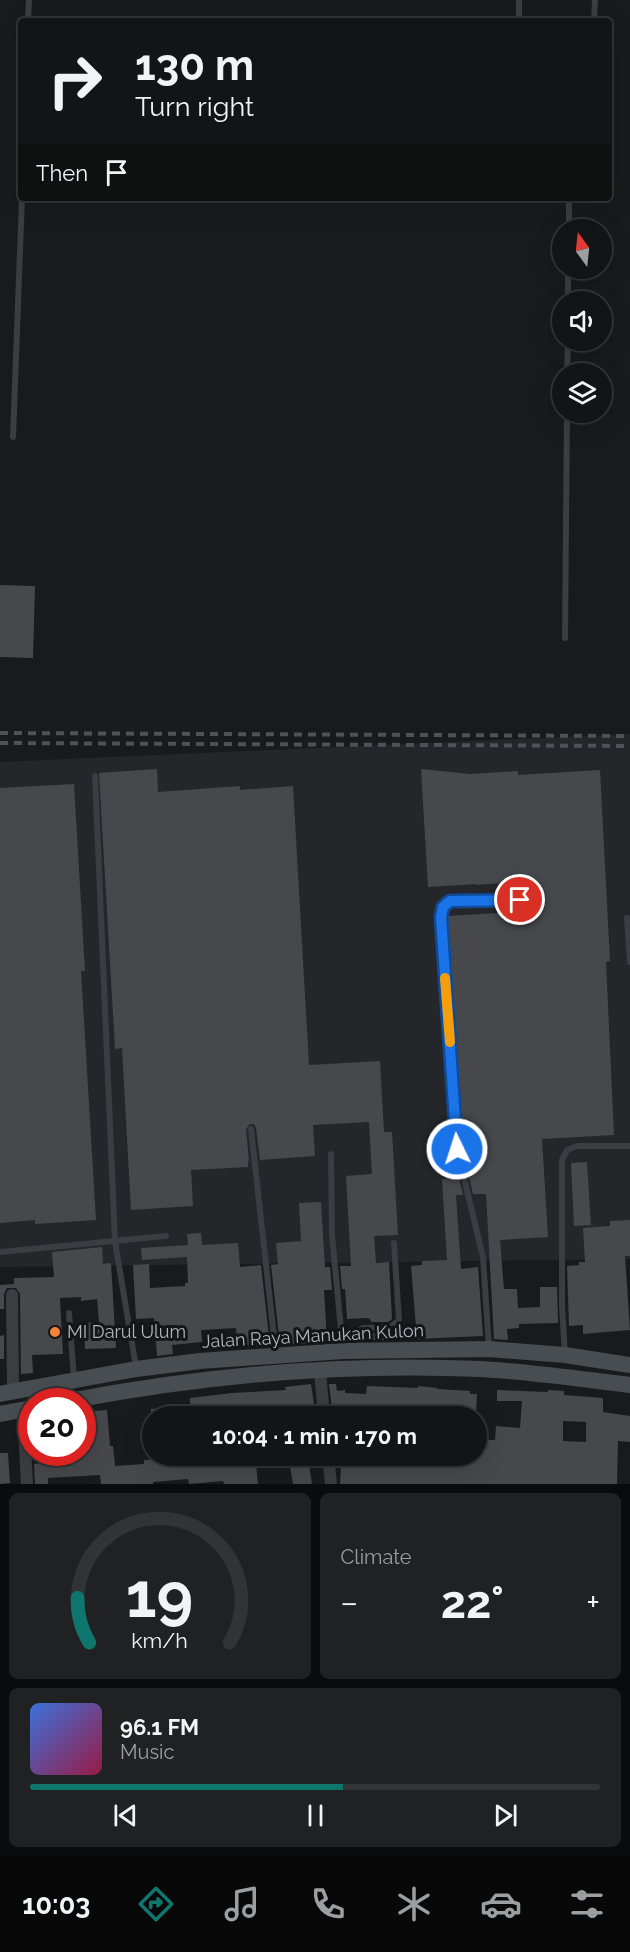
<!DOCTYPE html>
<html lang="en">
<head>
<meta charset="utf-8">
<style>
  :root { --surface:#131415; --page:#202122; --text:#f1f3f6; --muted:#9d9ea0; --line:#323334; --accent:#0f766e }
  body { margin:0; font-family:Raleway,sans-serif; background:var(--page); color:var(--text); height:100vh; display:flex; flex-direction:column; font-size:22px; white-space:nowrap }
  * { box-sizing:border-box; margin:0 }
  p { font-size:20px; color:var(--muted) }
  .icon { flex:none; width:33px; height:33px; fill:none; stroke:currentColor; stroke-width:2; stroke-linecap:round; stroke-linejoin:round }
  .map { position:relative; height:1484px; overflow:hidden }
  .details { display:flex; flex-direction:column; gap:9px; padding:9px; background:#0a0b0c; flex:1 }
  .details>* { flex:none }
  .top-card { position:absolute; left:18px; top:18px; width:594px; height:183px; border-radius:6px; box-shadow:0 6px 24px #0002,0 0 0 2px var(--line); background:#131415; color:var(--text); overflow:hidden }
  .needle { width:39px; rotate:345deg }
  .fabs { position:absolute; left:552px; top:219px; display:grid; gap:12px }
  .fabs a { display:grid; place-items:center; width:60px; height:60px; border-radius:50%; background:var(--surface); box-shadow:0 6px 24px #0002,0 0 0 2px var(--line); font-size:30px }
  .speed { position:absolute; left:18px; top:1388px; display:flex; gap:12px; font-size:30px; font-weight:700; text-align:center }
  .speed>* { display:grid; place-content:center; width:78px; height:78px; border-radius:50%; background:var(--surface); box-shadow:0 6px 24px #0002,0 0 0 2px var(--line); line-height:1 }
  .speed .limit { border:9px solid #d22; background:#fff; color:#111 }
  .pin { position:absolute; display:grid; place-items:center; width:51px; height:51px; color:#fff; margin:-26px; border:3px solid #fff; border-radius:50%; box-shadow:0 2px 6px #0007 }
  .me { position:absolute; width:66px; margin:-33px; rotate:356deg; stroke-linejoin:round; filter:drop-shadow(0 0 4px #0008) }
  .turn { display:flex; align-items:center; gap:21px; height:126px; padding:0 18px; font-size:27px }
  .turn .icon { width:78px; height:78px; stroke-width:2.5 }
  .turn b { display:block; font-size:42px; line-height:51px }
  .then { display:flex; align-items:center; height:57px; padding:0 18px; background:#0003; gap:12px; font-size:22px }
  .big { font-size:45px; font-weight:700; line-height:1.1 }
  .details .tile { flex:1; display:flex; flex-direction:column; justify-content:center; gap:9px; min-width:0; padding:0 21px; border-radius:9px; background:var(--page) }
  .details .dial { align-items:center; gap:0 }
  .dial svg { height:156px; overflow:visible; fill:none; stroke:var(--line); stroke-width:7; stroke-linecap:round; text-anchor:middle }
  .dial text { fill:var(--text); stroke:none }
  .song { display:flex; align-items:center; gap:18px }
  .cover { width:72px; height:72px; border-radius:9px; background:linear-gradient(135deg,hsl(220 70% 55%),hsl(340 70% 35%)) }
  .played { height:6px; border-radius:3px; background:linear-gradient(90deg,var(--accent) 55%,var(--line) 55%) }
  .keys { display:flex; justify-content:space-around; direction:ltr }
  .heat { display:flex; justify-content:space-between; align-items:center; font-size:33px; direction:ltr }
  .details .tiles { flex:1; display:grid; gap:9px; grid-template-columns:1fr 1fr }
  .tile:last-child { grid-column:span 2 }
  .trip { position:absolute; left:142px; top:1406px; width:345px; height:60px; border-radius:30px; background:var(--surface); box-shadow:0 6px 24px #0002,0 0 0 2px var(--line); font-weight:700; line-height:60px; text-align:center }
  .tabs { display:flex; height:96px; justify-content:space-around; align-items:center; background:#080808; color:var(--muted) }
  .tabs .icon { width:42px; height:42px }
  .tabs .current { color:var(--accent) }
  .tabs b { font-size:27px; color:var(--text) }
  .map>svg:first-child { display:block }
  .built { fill:#252629 }
  .building { fill:#46484c; fill-rule:evenodd }
  .lines { fill:none; stroke-linecap:round; stroke-linejoin:round }
  .service { stroke:#3a3d41; stroke-width:6 }
  .minor { stroke:#3a3d41; stroke-width:12 }
  .secondary { stroke:#484d51; stroke-width:16 }
  .rail { stroke:#4d5256; stroke-width:4; stroke-dasharray:8 6; stroke-linecap:butt }
  .route-casing { stroke:#114b97; stroke-width:15 }
  .route { stroke:#1a73e8; stroke-width:10 }
  .slow { stroke:#f59e0b; stroke-width:10 }
  .poi-dot { fill:#f68337; stroke:#141517; stroke-width:2 }
  .labels { text-anchor:middle; stroke-width:6; stroke-linejoin:round; paint-order:stroke }
  .poi-label { font-size:18px; fill:#acb5bb; stroke:#141517; text-anchor:start }
  .street-label { font-size:18px; fill:#acb5bb; stroke:#141517 }
</style>
</head>
<body>
<div class="map">
<svg width="630" height="1484" viewBox="0 0 630 1484">
  <rect width="100%" height="100%" fill="#191a1c"/>
  <!-- built -->
  <path class="built" d="M630,734v525l-630,8v-505z"/>
  <!-- building -->
  <path class="building" d="M0,585l35,1 -2,72 -33,-1z
    M157,769l1,23 82,-6v4l53,-4 16,279 71,-4 4,71h8l6,103 -24,1 2,27 13,-1 3,57 -4,3h-17l-1,-3 -3,-1 -20,1 -2,-30h-3l-2,-23h11l-5,-90 26,-2 -3,-52 -56,3 2,31 -55,4 -4,-32 -2,-4h-4l-4,5 3,32h-1v6l-57,3 2,36 -62,4 -9,-162 -7,1 -16,-276z
    M421,769l49,5 48,-3v4l82,-5 10,191 -4,1 8,173 -72,4 6,98 -48,3 4,49h13l1,19 22,-1v-20h17l1,36 -39,1v4l-12,1 1,11 -14,-1 -8,-145h-13l-4,-17h3l-2,-29h-8l-15,-232 84,-5 -2,-30 -53,4v-1l-48,3z
    M74,784l11,187h-4l15,249 -61,4v-4l-35,3v-435z
    M587,1162l4,63 -17,1 -3,-63z
    M459,1178l4,17h-7l5,74 17,-2 5,69 -66,3 -6,-73 11,-1v-4l25,-1 -5,-81z
    M321,1202l4,65h5l2,23h-8l3,52 -47,3 -9,-80 7,-1 -2,-21 25,-2 -2,-38z
    M630,1220v36h-5l5,74 -47,4v-9l-14,1 -2,-60 12,-1v-3h6l-2,-34 27,-2v-5z
    M201,1233l1,12 36,-2 2,24 21,-2 9,81 -33,-1 -1,-17 -35,2 1,12 -30,3 1,9 -16,2 -3,-38 -18,1 -3,-54 16,-1 1,24 35,-2v-3h3l-1,-26 -45,3 -1,-12 47,-3 -1,-11z
    M102,1247l1,17 8,-1 5,85 -31,1 -1,-26 15,-1 -2,-23 -16,2v-4l-21,1 3,56 -31,1 1,18 -12,1 -1,-80 -4,-6h-9l-3,6v15h-4v-24l14,-1v-6l40,-1 -2,-25z
    M395,1330v10h-23l-1,-7 19,-1z
    M4,1335v24h-4v-23z
    M311,1384l4,27h-5l1,5h-72v-5l-37,5h-51v-7l39,-4v-7l42,-5 54,-3 -1,-3z
    M329,1384h7l1,7 8,-1v3l21,1 1,-8 51,2v-2l19,2v1l33,2v3h7l-1,18 -17,1 -1,3h-19v-6l-27,-3v9h-19v-11l-29,-1h-18v4l-14,1z
    M497,1390l51,2v-2l16,1v4l39,3v14l27,4v26l-12,-1 -1,43h-277l1,-19 -4,1 -1,-11h141v-15h18l1,-14 24,2 2,-27h-25zM563,1421l23,1v20l-23,-1z
    M107,1410l3,36h3l2,20 29,-2v-4l28,-2v-3h83l3,29h-34l-1,-3 -34,3 -1,-5 -35,3v2h-52l-1,-9 -52,3v6h-13l-1,-20 10,-1 -1,-11h11v3l28,-3v-40z
    M0,1453h8l2,30 -10,1z
    M308,1459l4,25h-19l-4,-23z"/>
  <g class="lines">
    <!-- service -->
    <path class="service" d="M28,21l1,-21
      M519,21v-21
      M594,21l1,-21
      M569,230v-32
      M568,302v-34
      M567,374l1,-34
      M13,437l9,-239
      M565,638l2,-226
      M95,776l20,466 21,125
      M627,918l3,44
      M251,1129l25,226
      M331,1154l1,81 11,116
      M0,1252l166,-16
      M69,1313l5,65
      M489,1348l-6,-91 -26,-108 -16,-232 2,-10 7,-6 70,-1
      M362,1351l-3,-20 4,-3 27,-1 9,-7 -5,-77
      M565,1354l-3,-48v-146l5,-10 10,-4h53"/>
    <!-- minor -->
    <path class="minor" d="M12,1295l1,96
      M320,1371l4,45
      M23,1410l4,74
      M328,1455l3,29"/>
    <!-- secondary -->
    <path class="secondary" d="M0,1394l136,-25 64,-8 143,-10 146,-2 76,6 65,10
      M69,1401c136,-26 274,-38 412,-32 50,3 99,10 149,16
      M0,1414l32,-6"/>
    <!-- rail -->
    <path class="rail" d="M0,733l630,3
      M0,743l630,3"/>
  </g>
  <g class="lines">
    <!-- route casing -->
    <g class="route-casing">
      <path id="route" d="M457,1149l-16,-232 2,-10 7,-6 70,-1"/>
    </g>
    <!-- route -->
    <use href="#route" class="route"/>
    <!-- slow -->
    <path class="slow" d="M445,978l5,64"/>
  </g>
  <!-- markers -->
  <circle class="poi-dot" cx="55" cy="1332" r="6"/>
  <g class="labels">
    <!-- poi labels -->
    <g class="poi-label">
      <text x="67" y="1338">MI Darul Ulum</text>
    </g>
    <!-- street labels -->
    <g class="street-label">
      <text transform="translate(313 1336) rotate(-3)" y="6">Jalan Raya Manukan Kulon</text>
    </g>
  </g>
</svg>
<div class="fabs">
<a><svg class="needle" viewBox="-14 -14 28 28"><path d="M0-13l5 13h-10z" fill="#e53935"/><path d="M0 13l5-13h-10z" fill="#9d9ea0"/></svg></a>
<a><svg class="icon" aria-label="sound" viewBox="0 0 24 24"><path d="M4 9h4l5-4v14l-5-4H4zM17 9q2 3 0 6"/></svg></a>
<a><svg class="icon" aria-label="layers" viewBox="0 0 24 24"><path d="M12 4l9 5-9 5-9-5zM3 14l9 5 9-5"/></svg></a>
</div>
<div class="speed"><div class="limit">20</div></div>
<div class="pin" style="left:520px;top:900px;background:#d93025"><svg class="icon" aria-label="arrive" viewBox="0 0 24 24"><path d="M6 21V4h12l-3 4 3 4H6"/></svg></div>
<svg class="me" style="left:457px;top:1149px" viewBox="-20 -20 40 40"><circle r="17" fill="#1a73e8" stroke="#fff" stroke-width="3"/><path d="M0-11L8 9 0 5-8 9z" fill="#fff"/></svg>
<div class="trip">10:04 · 1 min · 170 m</div>
<div class="top-card">
<div class="turn"><svg class="icon" aria-label="right" viewBox="0 0 24 24"><path d="M7 20v-9h11M14 6l5 5-5 5"/></svg><div><b>130 m</b>Turn right</div></div>
<div class="then">Then<svg class="icon" aria-label="arrive" viewBox="0 0 24 24"><path d="M6 21V4h12l-3 4 3 4H6"/></svg></div>
</div>
</div>
<section class="details">
<div class="tiles">
<div class="tile dial"><svg viewBox="0 0 100 80">
<path d="M14 69A42 42 0 1 1 86 69"/>
<path d="M14 69A42 42 0 0 1 8 46" stroke="#0f766e"/>
<text x="50" y="56" font-size="32" font-weight="700">19</text>
<text x="50" y="72" font-size="11">km/h</text>
</svg></div>
<div class="tile"><p>Climate</p>
<div class="heat"><a>−</a><b class="big">22°</b><a>+</a></div>
</div>
<div class="tile">
<div class="song"><i class="cover"></i><div><b>96.1 FM</b><p>Music</p></div></div>
<div class="played"></div>
<div class="keys"><svg class="icon" aria-label="previous" viewBox="0 0 24 24"><path d="M18 5L8 12l10 7zM5 5v14"/></svg><svg class="icon" aria-label="pause" viewBox="0 0 24 24"><path d="M8 5v14M16 5v14"/></svg><svg class="icon" aria-label="next" viewBox="0 0 24 24"><path d="M6 5l10 7-10 7zM19 5v14"/></svg></div>
</div>
</div>
</section>
<nav class="tabs">
<b>10:03</b>
<svg class="icon current" aria-label="directions" viewBox="0 0 24 24"><path d="M12 3l9 9-9 9-9-9zM9 14v-3h6M13 9l2 2-2 2"/></svg>
<svg class="icon" aria-label="music" viewBox="0 0 24 24"><path d="M9 18V5l10-2v13"/><circle cx="6" cy="18" r="3"/><circle cx="16" cy="16" r="3"/></svg>
<svg class="icon" aria-label="phone" viewBox="0 0 24 24"><path d="M5 4h4l2 5-3 2q2 4 5 5l2-3 5 2v4C11 20 4 13 5 4z"/></svg>
<svg class="icon" aria-label="climate" viewBox="0 0 24 24"><path d="M12 3v18M4 7l16 10M4 17L20 7"/></svg>
<svg class="icon" aria-label="car" viewBox="0 0 24 24"><path d="M5 17H2v-5l4-1 3-4h7l3 4 3 1v5h-3M9 17h6M6 11h13"/><circle cx="7" cy="17" r="2"/><circle cx="17" cy="17" r="2"/></svg>
<svg class="icon" aria-label="filters" viewBox="0 0 24 24"><path d="M4 7h16M4 17h16"/><circle cx="9" cy="7" r="2"/><circle cx="15" cy="17" r="2"/></svg>
</nav>
</body>
</html>
